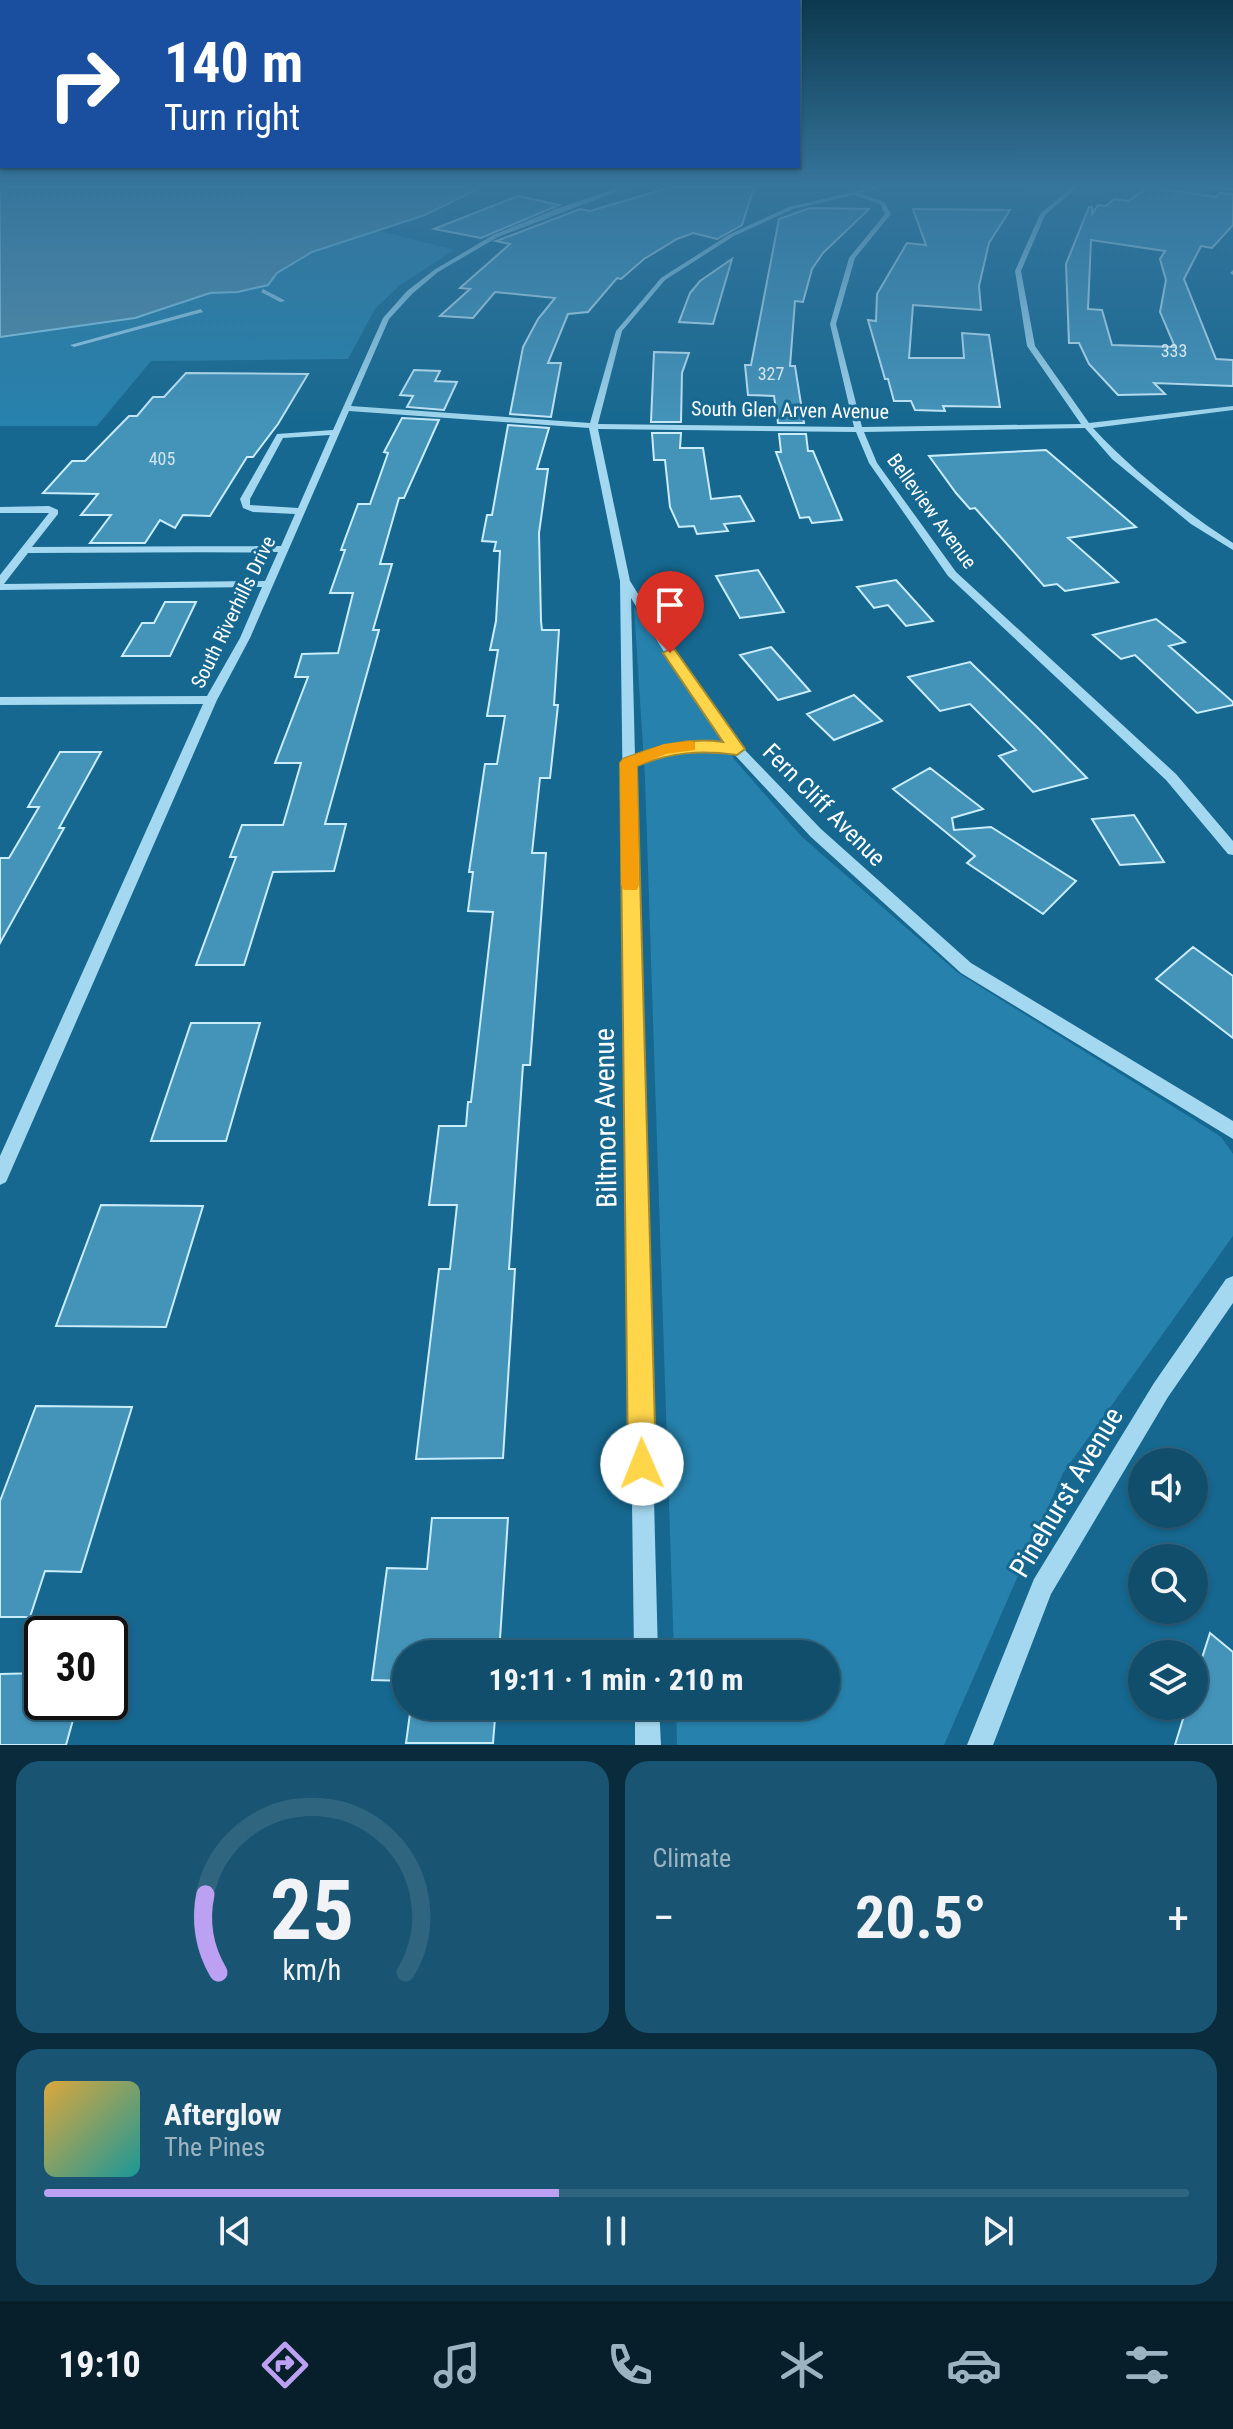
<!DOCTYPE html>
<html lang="en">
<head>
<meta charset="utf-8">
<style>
  :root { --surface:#104e6c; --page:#195572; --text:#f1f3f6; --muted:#9cb4c2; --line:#30657f; --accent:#bca0f2 }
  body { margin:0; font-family:"Roboto Condensed",sans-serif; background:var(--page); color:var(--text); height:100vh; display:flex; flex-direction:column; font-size:30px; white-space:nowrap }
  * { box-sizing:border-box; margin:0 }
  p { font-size:26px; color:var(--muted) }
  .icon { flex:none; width:44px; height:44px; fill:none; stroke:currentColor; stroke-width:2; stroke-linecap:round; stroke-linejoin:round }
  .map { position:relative; height:1745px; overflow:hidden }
  .sheet { display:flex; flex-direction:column; gap:16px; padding:16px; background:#092b3b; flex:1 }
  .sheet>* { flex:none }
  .hud { position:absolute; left:0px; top:0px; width:800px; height:168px; box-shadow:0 2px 6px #0004,0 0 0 2px var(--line); background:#1a4fa0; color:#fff; overflow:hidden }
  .tools { position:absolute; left:1128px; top:1448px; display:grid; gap:16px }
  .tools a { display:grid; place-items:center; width:80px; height:80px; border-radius:50%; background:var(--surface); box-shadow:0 2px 6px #0004,0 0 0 2px var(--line); font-size:40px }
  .speed { position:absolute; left:24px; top:1616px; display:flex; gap:16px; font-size:40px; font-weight:700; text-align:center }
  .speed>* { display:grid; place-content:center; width:104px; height:104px; border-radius:50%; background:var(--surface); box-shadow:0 2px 6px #0004,0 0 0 2px var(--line); line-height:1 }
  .speed .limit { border:4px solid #111; border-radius:12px; background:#fff; color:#111 }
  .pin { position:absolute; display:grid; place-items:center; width:68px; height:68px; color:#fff; margin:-82px -34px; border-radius:50% 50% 50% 0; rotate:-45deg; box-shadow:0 0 8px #0007 }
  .pin .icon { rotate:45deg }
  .me { position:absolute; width:88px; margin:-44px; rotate:359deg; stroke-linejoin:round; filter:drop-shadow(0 0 6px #0008) }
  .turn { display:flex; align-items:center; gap:28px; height:168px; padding:0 32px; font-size:36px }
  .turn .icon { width:104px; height:104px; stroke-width:2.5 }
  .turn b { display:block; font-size:56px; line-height:68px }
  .big { font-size:60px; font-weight:700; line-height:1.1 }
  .sheet .tile { flex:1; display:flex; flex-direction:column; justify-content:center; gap:12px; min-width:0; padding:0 28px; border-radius:24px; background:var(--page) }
  .sheet .dial { align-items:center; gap:0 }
  .dial svg { height:208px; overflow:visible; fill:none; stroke:var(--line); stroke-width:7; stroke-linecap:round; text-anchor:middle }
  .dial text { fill:var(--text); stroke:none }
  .song { display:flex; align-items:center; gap:24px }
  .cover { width:96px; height:96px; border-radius:12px; background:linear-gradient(135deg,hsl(40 70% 55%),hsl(180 70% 35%)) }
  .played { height:8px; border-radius:4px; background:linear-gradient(90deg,var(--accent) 45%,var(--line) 45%) }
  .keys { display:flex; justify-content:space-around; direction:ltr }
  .heat { display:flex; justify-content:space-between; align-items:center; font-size:44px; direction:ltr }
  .sheet .tiles { flex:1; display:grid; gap:16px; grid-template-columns:1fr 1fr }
  .tile:last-child { grid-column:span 2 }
  .trip { position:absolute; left:392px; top:1640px; width:448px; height:80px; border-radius:40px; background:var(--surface); box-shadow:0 2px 6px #0004,0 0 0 2px var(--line); font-weight:700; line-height:80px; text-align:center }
  .tabs { display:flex; height:128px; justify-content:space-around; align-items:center; background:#061f2b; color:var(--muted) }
  .tabs .icon { width:56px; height:56px }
  .tabs .active { color:var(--accent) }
  .tabs b { font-size:36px; color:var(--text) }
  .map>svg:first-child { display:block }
  .green { fill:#2682ad }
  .water { fill:#568eaa; stroke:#96d6f3; stroke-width:2 }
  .building { fill:#4494ba; stroke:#caecfb; stroke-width:2; fill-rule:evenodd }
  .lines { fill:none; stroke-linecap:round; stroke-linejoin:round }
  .minor { fill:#a4d8f0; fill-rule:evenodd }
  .route { fill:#ffd54a; stroke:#a68a30; stroke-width:2 }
  .slow { fill:#f59e0b }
  .labels { text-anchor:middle; stroke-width:6; stroke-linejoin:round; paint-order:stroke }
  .far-number-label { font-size:18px; fill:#d0e4ee }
  .far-street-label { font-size:20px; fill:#fff; stroke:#166890 }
  .street-label { font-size:24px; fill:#fff; stroke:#166890 }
  .near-street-label { font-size:28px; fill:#fff; stroke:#166890 }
</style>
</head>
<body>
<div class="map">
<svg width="1233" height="1745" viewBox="0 0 1233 1745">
  <rect width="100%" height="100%" fill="#166890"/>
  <!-- green -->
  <path class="green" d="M376,230l78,20 -54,35 -25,24 -27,50 -197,2 -54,65h-97v-89l135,-19 75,-25 28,-1 30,-7 9,-12 35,-21z
    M634,607l100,152 68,78 156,136 232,144 31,20 12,17v82l-170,237 -119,272h-267l-1,-39h150v-52h-152l-29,-876z"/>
  <!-- water -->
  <path class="water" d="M0,187h482l-57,28 -113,37 -35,21 -9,12 -30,7 -28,1 -75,25 -135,19z"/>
  <!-- building -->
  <path class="building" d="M671,187h83l-12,38 -25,14 -24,-6 -16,6 -33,20 -23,20 -4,-1 -29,34 -20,2 -20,49h13l-10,54 -41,-3 13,-67 15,-28 17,-21 -60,-6 -22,26 -33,-2 30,-27 -10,-1 50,-44 -14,-3 3,-1 81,-31 10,2z
    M1148,187l68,10 4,-4 13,1v31l-21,23 -11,-2 -17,33 32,80 17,1v26l-79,-3 11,11 -47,1 -29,-31 -10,-21h-10l-3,-79 23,-57h3v7l6,-9 8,1 8,-7 14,2zM1091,240l74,11 -5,8 6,21 -6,32 15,35 -63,-2 -10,-35 -14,-1z
    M518,196l41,9 -78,33 -47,-9z
    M810,208l59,1 -46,44 -11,16 -9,33 -8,-1 -5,65h5l9,57h-26l-4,-27 -26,-1 -3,-30h6l28,-146z
    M913,209l97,1 -21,33 -10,43 2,24 -68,-5 -4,53h55l-2,-25 27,2 11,72 -57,-1 2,5 -30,-1 -4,-9h-17l-6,-22h-3l-17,-59 8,1 1,-27 30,-51 19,2z
    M732,259l-19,65 -34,-2 11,-29 10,-12z
    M654,352l35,1 -7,20 -1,49h-30z
    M414,370l26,1 -5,10 22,1 -13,28 -37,-3 6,-11 -13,-1z
    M186,373l122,1 -30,50 -25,33h-6l-37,59 -27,-1 -8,13 -15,-8 -15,23h-55l21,-28h-30l17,-21 -55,-1 29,-32h13l44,-45h8l16,-19h11z
    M402,418l37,2 -35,78h-5l-19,66h12l-19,66h6l-54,194h21l-12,47 -61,1 -29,93h-48l40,-108h-6l12,-32h41l18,-62h-26l33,-86h-13l7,-23 36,-1 15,-60h-23l15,-43h-4l17,-46h12l18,-51 -4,-1z
    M508,425l41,3 -12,41h11l-9,64 2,88 1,9h17l-5,75h4l-8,73h-10l-8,75h14l-16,212h-7l-14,204h6l-12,189 -87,1 23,-190h11l7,-64h-28l10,-79h27l2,-24h3l22,-190 -25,-1 5,-39h-4l16,-108h12l8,-48h-18l11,-66h-8l6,-29 4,-70h-6l2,-9 -14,-1 5,-26h5z
    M652,433h29l-1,15h23l8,51 29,-3 14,25 -30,3 4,7 -31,3 -3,-8 -15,1 -9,-20 -5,-47h-11z
    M779,434h27l2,17h5l29,69 -30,3 -3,-6 -9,1 -24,-66h5z
    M1046,450l90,77 -68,11 50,44 -53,9 -8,-7 -13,2 -69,-78 -5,1 -14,-16 -27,-37z
    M758,570l26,42 -44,6 -24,-42z
    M896,580l37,41 -27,5 -18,-21 -14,3 -17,-21z
    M165,602h31l-26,54h-48l20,-33h12z
    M1156,619l29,23 -16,4 64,56v3l-36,8 -62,-58 -14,4 -28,-24z
    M771,647l39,44 -32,9 -38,-45z
    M970,662l69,67 48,49 -54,14 -34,-36 17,-6 -46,-46 -30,7 -32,-34z
    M854,695l28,26 -48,19 -27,-26z
    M60,752h41l-42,76h5l-64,115v-85h9l30,-51h-11z
    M930,768l53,41 -31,9 2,12 37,-3 85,54 -33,33 -76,-51 8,-7 -82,-67z
    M1134,815l30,47 -44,3 -28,-46z
    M1193,947l40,29v62l-77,-59z
    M191,1023h69l-34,118h-75z
    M101,1205l102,1 -37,121 -110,-1z
    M36,1406l96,1 -51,165 -36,-1 -15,46h-30v-116z
    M432,1518h76l-9,136h-93v27l-34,-1 15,-112 40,1z
    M1210,1633l23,19v93h-58l12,-39h7v-23z
    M42,1673v29h36l-12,43h-66v-71z
    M411,1706h85l-3,37h-87z"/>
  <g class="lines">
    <!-- minor -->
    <path class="minor" d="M622,187h7l-131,50 -60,35 -26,22 -23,25 -38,87 239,17 26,-92 45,-53 69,-44 59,-27 85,-20h8l-23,6 25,9 7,12 -36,44 -19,66 26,103 219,-3 -54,-78 -12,-75 25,-57 32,-27h6l-33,28 -24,56 14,75 54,77 144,-17v4l-140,18c41,44 89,82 140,115v7l-42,-26 -79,-65 -27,-31 -221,4 13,31 79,109 220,202 57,67v14l-5,-1 -62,-74 -218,-204 -79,-113 -13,-31 -258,-3 32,152 59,94 52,71 80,83 150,134 262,158v18l-272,-166 -150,-136 -78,-84c-35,-4 -65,0 -98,12l23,889h-24l-14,-1073 -31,-153 -240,-17 -99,227 -33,62 -211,482 -6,3v-29l203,-452 -203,1v-8l207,-1 33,-58 22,-51 -262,3v-15l49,-62h-49v-6l49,-1 9,4v4l-26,33 249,-1 14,-32 -42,-2 -10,-4 -3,-9 37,-65 56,-4 50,-112 24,-27 27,-21 59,-35 65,-27zM854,195l26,9 5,10 -36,44 -19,66 24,103 -256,-3 24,-93 43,-51 69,-44 59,-27zM330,435l-32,73 -48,-3v-6l33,-61zM278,552l-13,29 -261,3 24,-31zM631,598l50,82 46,64 -45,-1 -47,13z
      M1206,187h27v4l-24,-2z
      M1233,270v5l-3,-2z
      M263,289l21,11 1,1 -5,1 -19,-10z
      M201,309l2,3 -129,35 -4,-2z
      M1233,1276v27l-65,94 -117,197 -58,151h-26l67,-166 120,-196 72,-104z
      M635,1706h24l2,39h-26z"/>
  </g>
  <!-- sky -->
  <linearGradient id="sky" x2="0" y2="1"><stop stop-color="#0c394f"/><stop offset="0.43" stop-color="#36759c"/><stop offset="1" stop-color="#36759c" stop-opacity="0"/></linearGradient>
  <rect width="1233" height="431" fill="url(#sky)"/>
  <!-- route -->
  <path class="route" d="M670,649l5,1 70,99 -8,6c-37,-5 -65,-3 -100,11l19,698 -4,10 -10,4 -10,-4 -4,-10 -8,-701 3,-4c33,-13 64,-22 100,-17l-60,-89z"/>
  <!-- slow -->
  <path class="slow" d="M690,741l5,1v8l-29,4 -29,12 2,119 -2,5h-13l-3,-5 -1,-122 3,-4 41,-15z"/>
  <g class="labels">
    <!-- far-number labels -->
    <g class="far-number-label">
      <text x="1174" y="357">333</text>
      <text x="771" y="380">327</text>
      <text x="162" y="465">405</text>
    </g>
    <!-- far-street labels -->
    <g class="far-street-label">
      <text transform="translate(790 410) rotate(1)" y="7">South Glen Arven Avenue</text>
      <text transform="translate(932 511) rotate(54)" y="7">Belleview Avenue</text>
      <text transform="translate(233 612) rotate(-64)" y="7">South Riverhills Drive</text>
    </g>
    <!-- street labels -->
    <g class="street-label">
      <text transform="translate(824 805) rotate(45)" y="8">Fern Cliff Avenue</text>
    </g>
    <!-- near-street labels -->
    <g class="near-street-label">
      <text transform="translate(605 1118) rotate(-91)" y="10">Biltmore Avenue</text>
      <text transform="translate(1066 1492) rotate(-59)" y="10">Pinehurst Avenue</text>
    </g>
  </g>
</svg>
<div class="tools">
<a><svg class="icon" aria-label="sound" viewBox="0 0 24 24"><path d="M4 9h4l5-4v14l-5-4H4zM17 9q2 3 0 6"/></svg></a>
<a><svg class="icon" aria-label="search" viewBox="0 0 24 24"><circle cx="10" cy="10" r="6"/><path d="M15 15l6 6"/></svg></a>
<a><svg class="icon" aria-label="layers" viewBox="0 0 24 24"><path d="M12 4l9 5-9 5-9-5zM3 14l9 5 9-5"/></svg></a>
</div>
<div class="speed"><div class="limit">30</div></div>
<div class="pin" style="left:670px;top:653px;background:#d93025"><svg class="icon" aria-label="arrive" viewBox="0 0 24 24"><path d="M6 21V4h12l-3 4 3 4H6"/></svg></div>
<svg class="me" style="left:642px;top:1464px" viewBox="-20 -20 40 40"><circle r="19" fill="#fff"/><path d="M0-13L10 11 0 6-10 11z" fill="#ffd54a"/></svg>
<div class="trip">19:11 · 1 min · 210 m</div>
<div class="hud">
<div class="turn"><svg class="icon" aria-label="right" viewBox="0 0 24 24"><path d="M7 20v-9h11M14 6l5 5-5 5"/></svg><div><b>140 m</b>Turn right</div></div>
</div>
</div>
<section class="sheet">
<div class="tiles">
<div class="tile dial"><svg viewBox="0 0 100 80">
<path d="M14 69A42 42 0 1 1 86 69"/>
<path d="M14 69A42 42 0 0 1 9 39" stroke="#bca0f2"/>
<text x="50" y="56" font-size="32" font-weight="700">25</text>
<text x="50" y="72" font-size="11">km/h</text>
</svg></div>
<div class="tile"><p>Climate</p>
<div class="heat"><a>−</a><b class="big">20.5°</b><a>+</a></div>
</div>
<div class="tile">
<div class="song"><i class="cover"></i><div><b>Afterglow</b><p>The Pines</p></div></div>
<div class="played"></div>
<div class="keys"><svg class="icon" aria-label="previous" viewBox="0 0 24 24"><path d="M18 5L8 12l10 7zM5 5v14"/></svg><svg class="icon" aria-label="pause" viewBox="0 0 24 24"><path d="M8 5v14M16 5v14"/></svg><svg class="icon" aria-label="next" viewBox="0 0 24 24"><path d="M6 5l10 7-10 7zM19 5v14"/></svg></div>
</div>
</div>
</section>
<nav class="tabs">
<b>19:10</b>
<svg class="icon active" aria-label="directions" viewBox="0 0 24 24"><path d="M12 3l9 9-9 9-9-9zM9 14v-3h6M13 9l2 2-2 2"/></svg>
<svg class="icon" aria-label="music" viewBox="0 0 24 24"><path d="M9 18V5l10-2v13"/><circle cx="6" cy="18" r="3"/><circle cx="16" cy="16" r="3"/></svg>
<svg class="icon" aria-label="phone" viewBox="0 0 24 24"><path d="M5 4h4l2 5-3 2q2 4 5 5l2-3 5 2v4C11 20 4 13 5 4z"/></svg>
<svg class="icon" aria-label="climate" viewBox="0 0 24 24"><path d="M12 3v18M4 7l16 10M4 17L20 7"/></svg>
<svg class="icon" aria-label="car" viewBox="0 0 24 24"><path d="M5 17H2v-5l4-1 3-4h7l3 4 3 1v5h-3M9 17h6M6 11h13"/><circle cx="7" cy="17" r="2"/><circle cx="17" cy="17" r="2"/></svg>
<svg class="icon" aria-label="filters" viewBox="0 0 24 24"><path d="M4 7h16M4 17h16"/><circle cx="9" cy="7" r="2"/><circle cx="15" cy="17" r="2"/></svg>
</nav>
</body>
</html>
